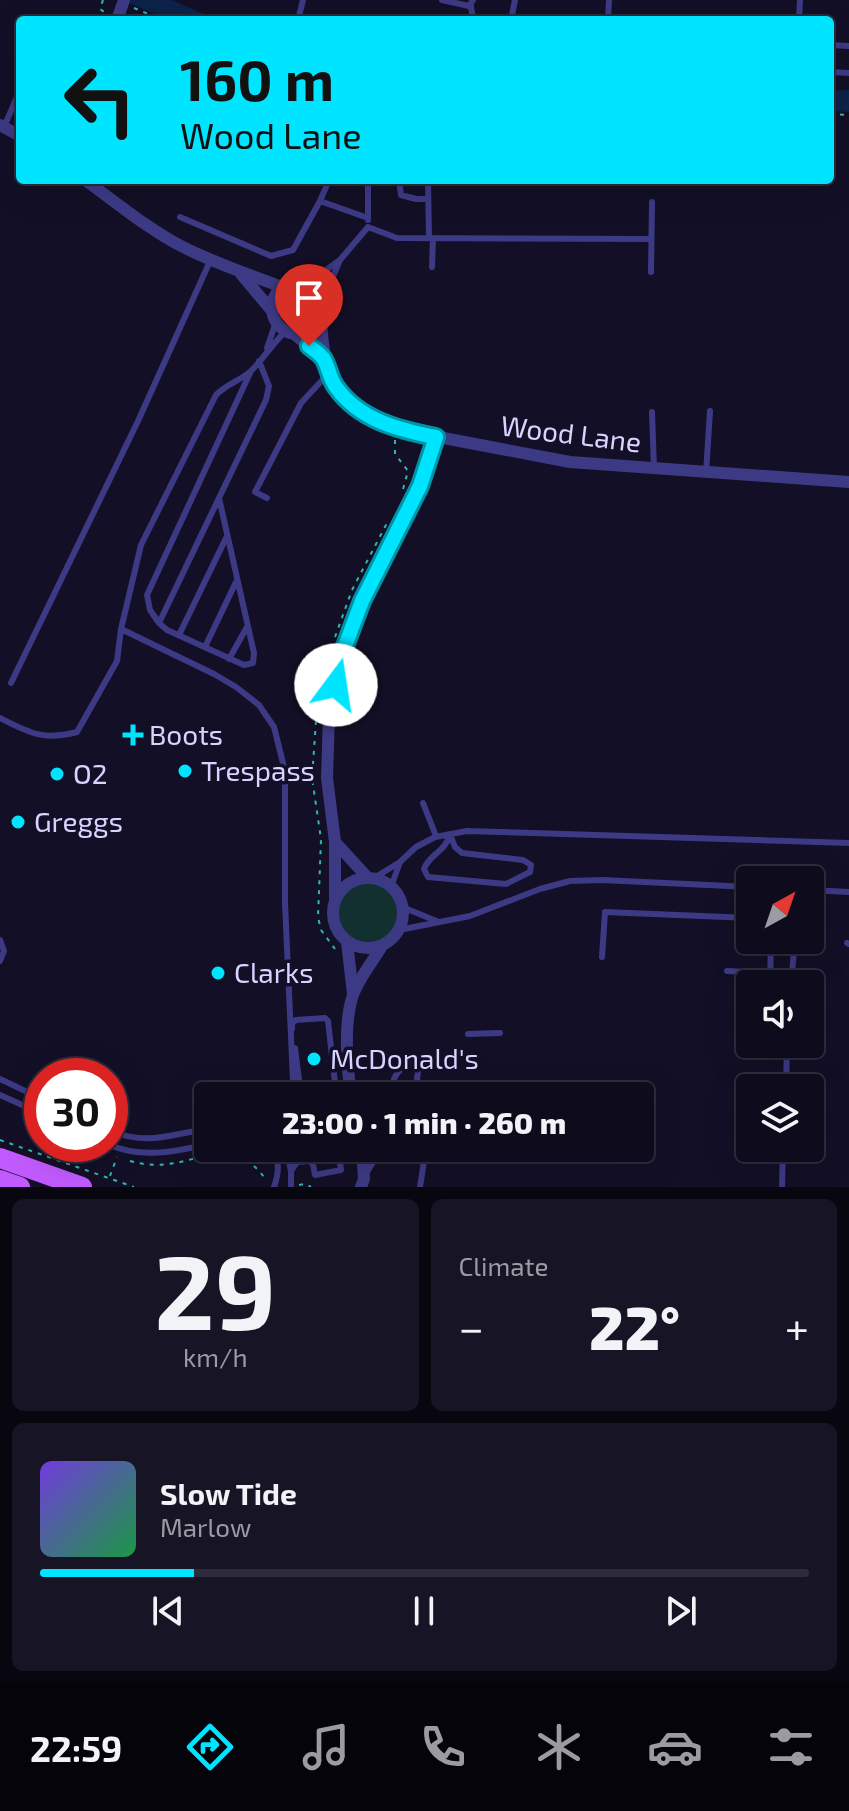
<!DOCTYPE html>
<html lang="en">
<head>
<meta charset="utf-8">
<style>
  :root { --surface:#0e0b1c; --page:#171425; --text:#f1f3f6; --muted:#9b9ba3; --line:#2e2b3b; --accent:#00e5ff }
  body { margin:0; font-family:"Exo 2",sans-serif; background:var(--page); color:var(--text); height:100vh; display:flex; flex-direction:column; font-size:30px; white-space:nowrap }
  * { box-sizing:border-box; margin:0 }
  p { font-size:26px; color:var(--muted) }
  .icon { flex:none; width:44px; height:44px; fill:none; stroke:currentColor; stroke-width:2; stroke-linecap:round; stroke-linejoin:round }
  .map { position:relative; height:1187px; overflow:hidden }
  .panel { display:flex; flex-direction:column; gap:12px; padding:12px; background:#08060f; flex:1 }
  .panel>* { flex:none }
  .hud { position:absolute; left:16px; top:16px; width:818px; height:168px; border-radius:8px; box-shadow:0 8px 32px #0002,0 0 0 2px var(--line); background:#00e5ff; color:#111; overflow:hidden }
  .needle { width:52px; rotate:40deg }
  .tools { position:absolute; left:736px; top:866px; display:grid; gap:16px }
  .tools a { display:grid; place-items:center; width:88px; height:88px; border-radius:8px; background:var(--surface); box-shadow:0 8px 32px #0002,0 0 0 2px var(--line); font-size:40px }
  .speed { position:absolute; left:24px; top:1058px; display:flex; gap:16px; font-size:40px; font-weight:700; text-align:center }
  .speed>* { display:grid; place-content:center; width:104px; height:104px; border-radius:50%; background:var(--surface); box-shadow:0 8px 32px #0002,0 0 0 2px var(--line); line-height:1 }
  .speed .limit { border:12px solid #d22; background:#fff; color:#111 }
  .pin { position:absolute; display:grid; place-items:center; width:68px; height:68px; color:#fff; margin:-82px -34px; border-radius:50% 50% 50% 0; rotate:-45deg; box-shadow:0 0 8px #0007 }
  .pin .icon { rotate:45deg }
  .me { position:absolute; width:88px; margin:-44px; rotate:14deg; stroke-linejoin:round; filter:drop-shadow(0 0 6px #0008) }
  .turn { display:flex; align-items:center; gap:28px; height:168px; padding:0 32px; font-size:36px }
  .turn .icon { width:104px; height:104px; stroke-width:2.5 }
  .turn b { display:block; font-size:56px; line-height:68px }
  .big { font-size:60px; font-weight:800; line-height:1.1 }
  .panel .card { flex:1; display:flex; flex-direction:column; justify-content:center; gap:12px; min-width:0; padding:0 28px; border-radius:12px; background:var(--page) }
  .panel .dial { align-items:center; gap:0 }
  .dial b { font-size:104px; line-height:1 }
  .song { display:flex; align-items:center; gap:24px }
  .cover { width:96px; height:96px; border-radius:12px; background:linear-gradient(135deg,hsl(260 70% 55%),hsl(140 70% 35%)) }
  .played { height:8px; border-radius:4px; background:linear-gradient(90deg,var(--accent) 20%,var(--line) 20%) }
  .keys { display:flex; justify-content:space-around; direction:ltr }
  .heat { display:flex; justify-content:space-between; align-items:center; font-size:44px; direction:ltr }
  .panel .tiles { flex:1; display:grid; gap:12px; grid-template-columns:1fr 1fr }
  .card:last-child { grid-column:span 2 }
  .trip { position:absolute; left:194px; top:1082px; width:460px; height:80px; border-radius:8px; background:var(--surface); box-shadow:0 8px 32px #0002,0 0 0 2px var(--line); font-weight:800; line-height:80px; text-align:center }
  .menu { display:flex; height:128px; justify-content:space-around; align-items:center; background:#06040b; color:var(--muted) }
  .menu .icon { width:56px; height:56px }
  .menu .on { color:var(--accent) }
  .menu b { font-size:36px; color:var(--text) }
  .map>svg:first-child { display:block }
  .green { fill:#12302f }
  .water { fill:#0c2248 }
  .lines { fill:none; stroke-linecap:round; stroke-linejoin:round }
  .path { stroke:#2fb8b0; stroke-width:2; stroke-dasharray:4 6; stroke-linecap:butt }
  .lane { stroke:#3d3a85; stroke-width:6 }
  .street { stroke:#3d3a85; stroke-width:12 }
  .primary { stroke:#c25bff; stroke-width:20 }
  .route-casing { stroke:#0095a6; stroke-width:20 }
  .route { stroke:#00e5ff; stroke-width:14 }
  .poi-dot { fill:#00e5ff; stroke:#130f26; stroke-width:3 }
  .labels { text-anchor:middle; stroke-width:7; stroke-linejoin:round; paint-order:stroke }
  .street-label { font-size:28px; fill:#d9d4ff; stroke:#130f26 }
  .poi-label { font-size:28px; fill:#d9d4ff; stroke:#130f26; text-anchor:start }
</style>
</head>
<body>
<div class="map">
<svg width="849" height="1187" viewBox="0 0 849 1187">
  <rect width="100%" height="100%" fill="#130f26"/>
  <!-- green -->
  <path class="green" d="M338 913a30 30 0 1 1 60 0a30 30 0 1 1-60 0Z"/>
  <!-- water -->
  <path class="water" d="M122,0h50l46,20h-49z
    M849,90v22l-19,-1v-20z"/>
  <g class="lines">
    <!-- path -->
    <path class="path" d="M103,0l-3,9 7,5
      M134,8l29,12
      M830,114l19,1
      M395,440v14l13,17 -6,22
      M335,637l17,-47 35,-67
      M319,699l8,-36
      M316,721l-4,57 9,61 -3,78 3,13 14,19
      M0,1140l134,47
      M86,1144l17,8
      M130,1161c34,10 61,-2 93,-11 16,7 33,13 42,29
      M110,1176l7,-19
      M299,1185l6,-1 6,3"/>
    <!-- lane -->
    <path class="lane" d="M442,0l27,6 4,-6
      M471,6l2,14
      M298,20l5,-20
      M511,20l4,-20
      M608,20l1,-20
      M799,20l1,-20
      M830,45l19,1
      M830,72l19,1
      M4,127l16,-37
      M329,180l-9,21 48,17
      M399,180l2,15 15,4h12
      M428,180l1,58
      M180,217l91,39 22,-6 27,-49
      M368,220v-40
      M432,267l1,-29
      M651,272l1,-70
      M308,283l32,-23 28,-33 29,11 254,1
      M323,300l17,-40
      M267,348l9,-26
      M652,412l2,57
      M706,473l4,-62
      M219,498l35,155 -1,10 -9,2 -77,-35 -8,-7 107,-223 3,-14 -10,-25
      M267,498l-12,-6 46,-89 27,-29
      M159,623l-9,-13 -3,-15 103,-222
      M121,629l93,45 22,13 23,18 15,22 11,44v132l8,178 -3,15
      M179,635l47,-97
      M205,647l31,-65
      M229,659l18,-32
      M11,683l127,-262 73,-162
      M0,718c30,15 43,23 77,14l40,-71 4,-32 20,-84 75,-150c10,-11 26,-15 36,-25 12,-12 21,-27 34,-39
      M423,803l13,33
      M450,834l5,13 7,6 61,7 8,5 -1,7 -24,12 -78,-7 -4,-8c6,-16 21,-16 26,-35z
      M374,878l26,-16 16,-15 19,-10 32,-6 382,12
      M391,887l9,-25
      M810,890l39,2
      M402,907l37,15
      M399,930l71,-14 70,-27 30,-8 32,-1 148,7
      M0,940l4,11 -4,10
      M847,943l2,1
      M602,957l3,-45 145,6
      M727,971l43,2
      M770,984l1,-44
      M791,984l4,-44
      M750,998h-6l-3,11 3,5 6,3
      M292,1029v-6l4,-3 29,-2 3,3 8,71 -2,4
      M468,1034l32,-1
      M295,1048l6,48
      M420,1057l-3,22 4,17
      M0,1079l42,20
      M786,1088l1,-44
      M0,1095l42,19
      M393,1096c-5,-21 11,-31 28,-40
      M110,1131c40,15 59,3 98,-2
      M108,1144c32,15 67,8 100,0
      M272,1148c8,13 7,25 2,39
      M286,1148l5,23v16
      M287,1148l7,3 8,-3
      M310,1148l5,27 26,-5 -3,-22
      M291,1171l6,-9 12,-1 4,3
      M367,1172l15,-24
      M420,1187l6,-39
      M782,1187l1,-39"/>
    <!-- street -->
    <path class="street" d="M117,20l7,-20
      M0,125l20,11
      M85,180c32,23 63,49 98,67 32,16 66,28 99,40
      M241,274l31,37
      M272 308a26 26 0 1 1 52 0a26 26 0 1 1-52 0Z
      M321,321c4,65 16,81 75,108l174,33 279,20
      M294,334l29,24
      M335,842l33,36
      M333 913a35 35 0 1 1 70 0a35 35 0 1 1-70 0Z
      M335,900v-58l-8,-64 2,-63 13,-61 20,-53 58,-115 16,-49
      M347,942l6,52
      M352,1096c-6,-26 -8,-76 1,-101 6,-17 20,-34 29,-49
      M361,1187l3,-8 -2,-31"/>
    <!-- primary -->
    <path class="primary" d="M0,1158l82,29
      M0,1180l20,7"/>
  </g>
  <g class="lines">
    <!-- route casing -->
    <g class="route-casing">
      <path id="route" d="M309,346c4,3 11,8 14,12 6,9 6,20 13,29 23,33 63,43 100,50l-16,49 -58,115 -20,53 -6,31"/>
    </g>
    <!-- route -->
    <use href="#route" class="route"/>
  </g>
  <!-- markers -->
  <g class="poi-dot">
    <path d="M129 723h8v8h8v8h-8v8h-8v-8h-8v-8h8z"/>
    <circle cx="185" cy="771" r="8"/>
    <circle cx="57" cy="774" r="8"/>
    <circle cx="18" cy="822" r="8"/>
    <circle cx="218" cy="973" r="8"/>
    <circle cx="314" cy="1059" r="8"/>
  </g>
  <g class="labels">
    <!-- street labels -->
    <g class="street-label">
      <text transform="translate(571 434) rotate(7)" y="10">Wood Lane</text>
    </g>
    <!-- poi labels -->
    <g class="poi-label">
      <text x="149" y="745">Boots</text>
      <text x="201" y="781">Trespass</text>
      <text x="73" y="784">O2</text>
      <text x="34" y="832">Greggs</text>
      <text x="234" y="983">Clarks</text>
      <text x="330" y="1069">McDonald's</text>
    </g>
  </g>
</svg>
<div class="tools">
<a><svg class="needle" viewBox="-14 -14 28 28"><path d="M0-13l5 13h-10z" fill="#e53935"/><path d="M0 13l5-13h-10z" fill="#9b9ba3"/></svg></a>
<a><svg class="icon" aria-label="sound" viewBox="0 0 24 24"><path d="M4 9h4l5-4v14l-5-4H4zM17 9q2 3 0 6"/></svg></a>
<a><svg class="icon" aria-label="layers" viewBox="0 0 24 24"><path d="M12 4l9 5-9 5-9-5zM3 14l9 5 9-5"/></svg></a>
</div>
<div class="speed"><div class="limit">30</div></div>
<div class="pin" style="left:309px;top:346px;background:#d93025"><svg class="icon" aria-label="arrive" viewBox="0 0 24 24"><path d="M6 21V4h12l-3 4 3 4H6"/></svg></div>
<svg class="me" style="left:336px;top:685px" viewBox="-20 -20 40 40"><circle r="19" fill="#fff"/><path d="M0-13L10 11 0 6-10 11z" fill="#00e5ff"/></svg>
<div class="trip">23:00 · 1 min · 260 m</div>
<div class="hud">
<div class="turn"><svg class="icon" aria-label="left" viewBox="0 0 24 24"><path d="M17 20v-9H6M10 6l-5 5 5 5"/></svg><div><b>160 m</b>Wood Lane</div></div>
</div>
</div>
<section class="panel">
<div class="tiles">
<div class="card dial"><b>29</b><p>km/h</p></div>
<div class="card"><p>Climate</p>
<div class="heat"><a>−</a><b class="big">22°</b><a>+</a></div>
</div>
<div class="card">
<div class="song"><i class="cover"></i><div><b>Slow Tide</b><p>Marlow</p></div></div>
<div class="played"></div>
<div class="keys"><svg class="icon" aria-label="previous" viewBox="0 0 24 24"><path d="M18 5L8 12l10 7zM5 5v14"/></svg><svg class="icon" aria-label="pause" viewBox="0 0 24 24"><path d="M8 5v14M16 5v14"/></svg><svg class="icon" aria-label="next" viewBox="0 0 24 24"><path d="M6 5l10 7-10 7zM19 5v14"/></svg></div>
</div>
</div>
</section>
<nav class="menu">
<b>22:59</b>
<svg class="icon on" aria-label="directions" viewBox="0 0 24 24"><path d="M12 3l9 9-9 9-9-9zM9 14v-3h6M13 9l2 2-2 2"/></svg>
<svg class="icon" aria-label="music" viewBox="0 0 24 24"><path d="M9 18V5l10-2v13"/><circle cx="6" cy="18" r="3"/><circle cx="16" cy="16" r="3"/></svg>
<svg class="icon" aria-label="phone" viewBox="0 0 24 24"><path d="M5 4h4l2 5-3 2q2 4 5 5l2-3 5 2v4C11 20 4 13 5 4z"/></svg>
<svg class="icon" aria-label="climate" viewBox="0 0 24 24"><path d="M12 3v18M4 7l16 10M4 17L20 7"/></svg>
<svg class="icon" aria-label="car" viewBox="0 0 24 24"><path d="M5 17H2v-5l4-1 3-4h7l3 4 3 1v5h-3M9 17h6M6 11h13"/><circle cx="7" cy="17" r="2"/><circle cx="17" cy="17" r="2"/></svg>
<svg class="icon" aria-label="filters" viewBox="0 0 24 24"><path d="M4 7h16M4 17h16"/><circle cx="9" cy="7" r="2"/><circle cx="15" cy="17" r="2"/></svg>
</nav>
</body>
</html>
